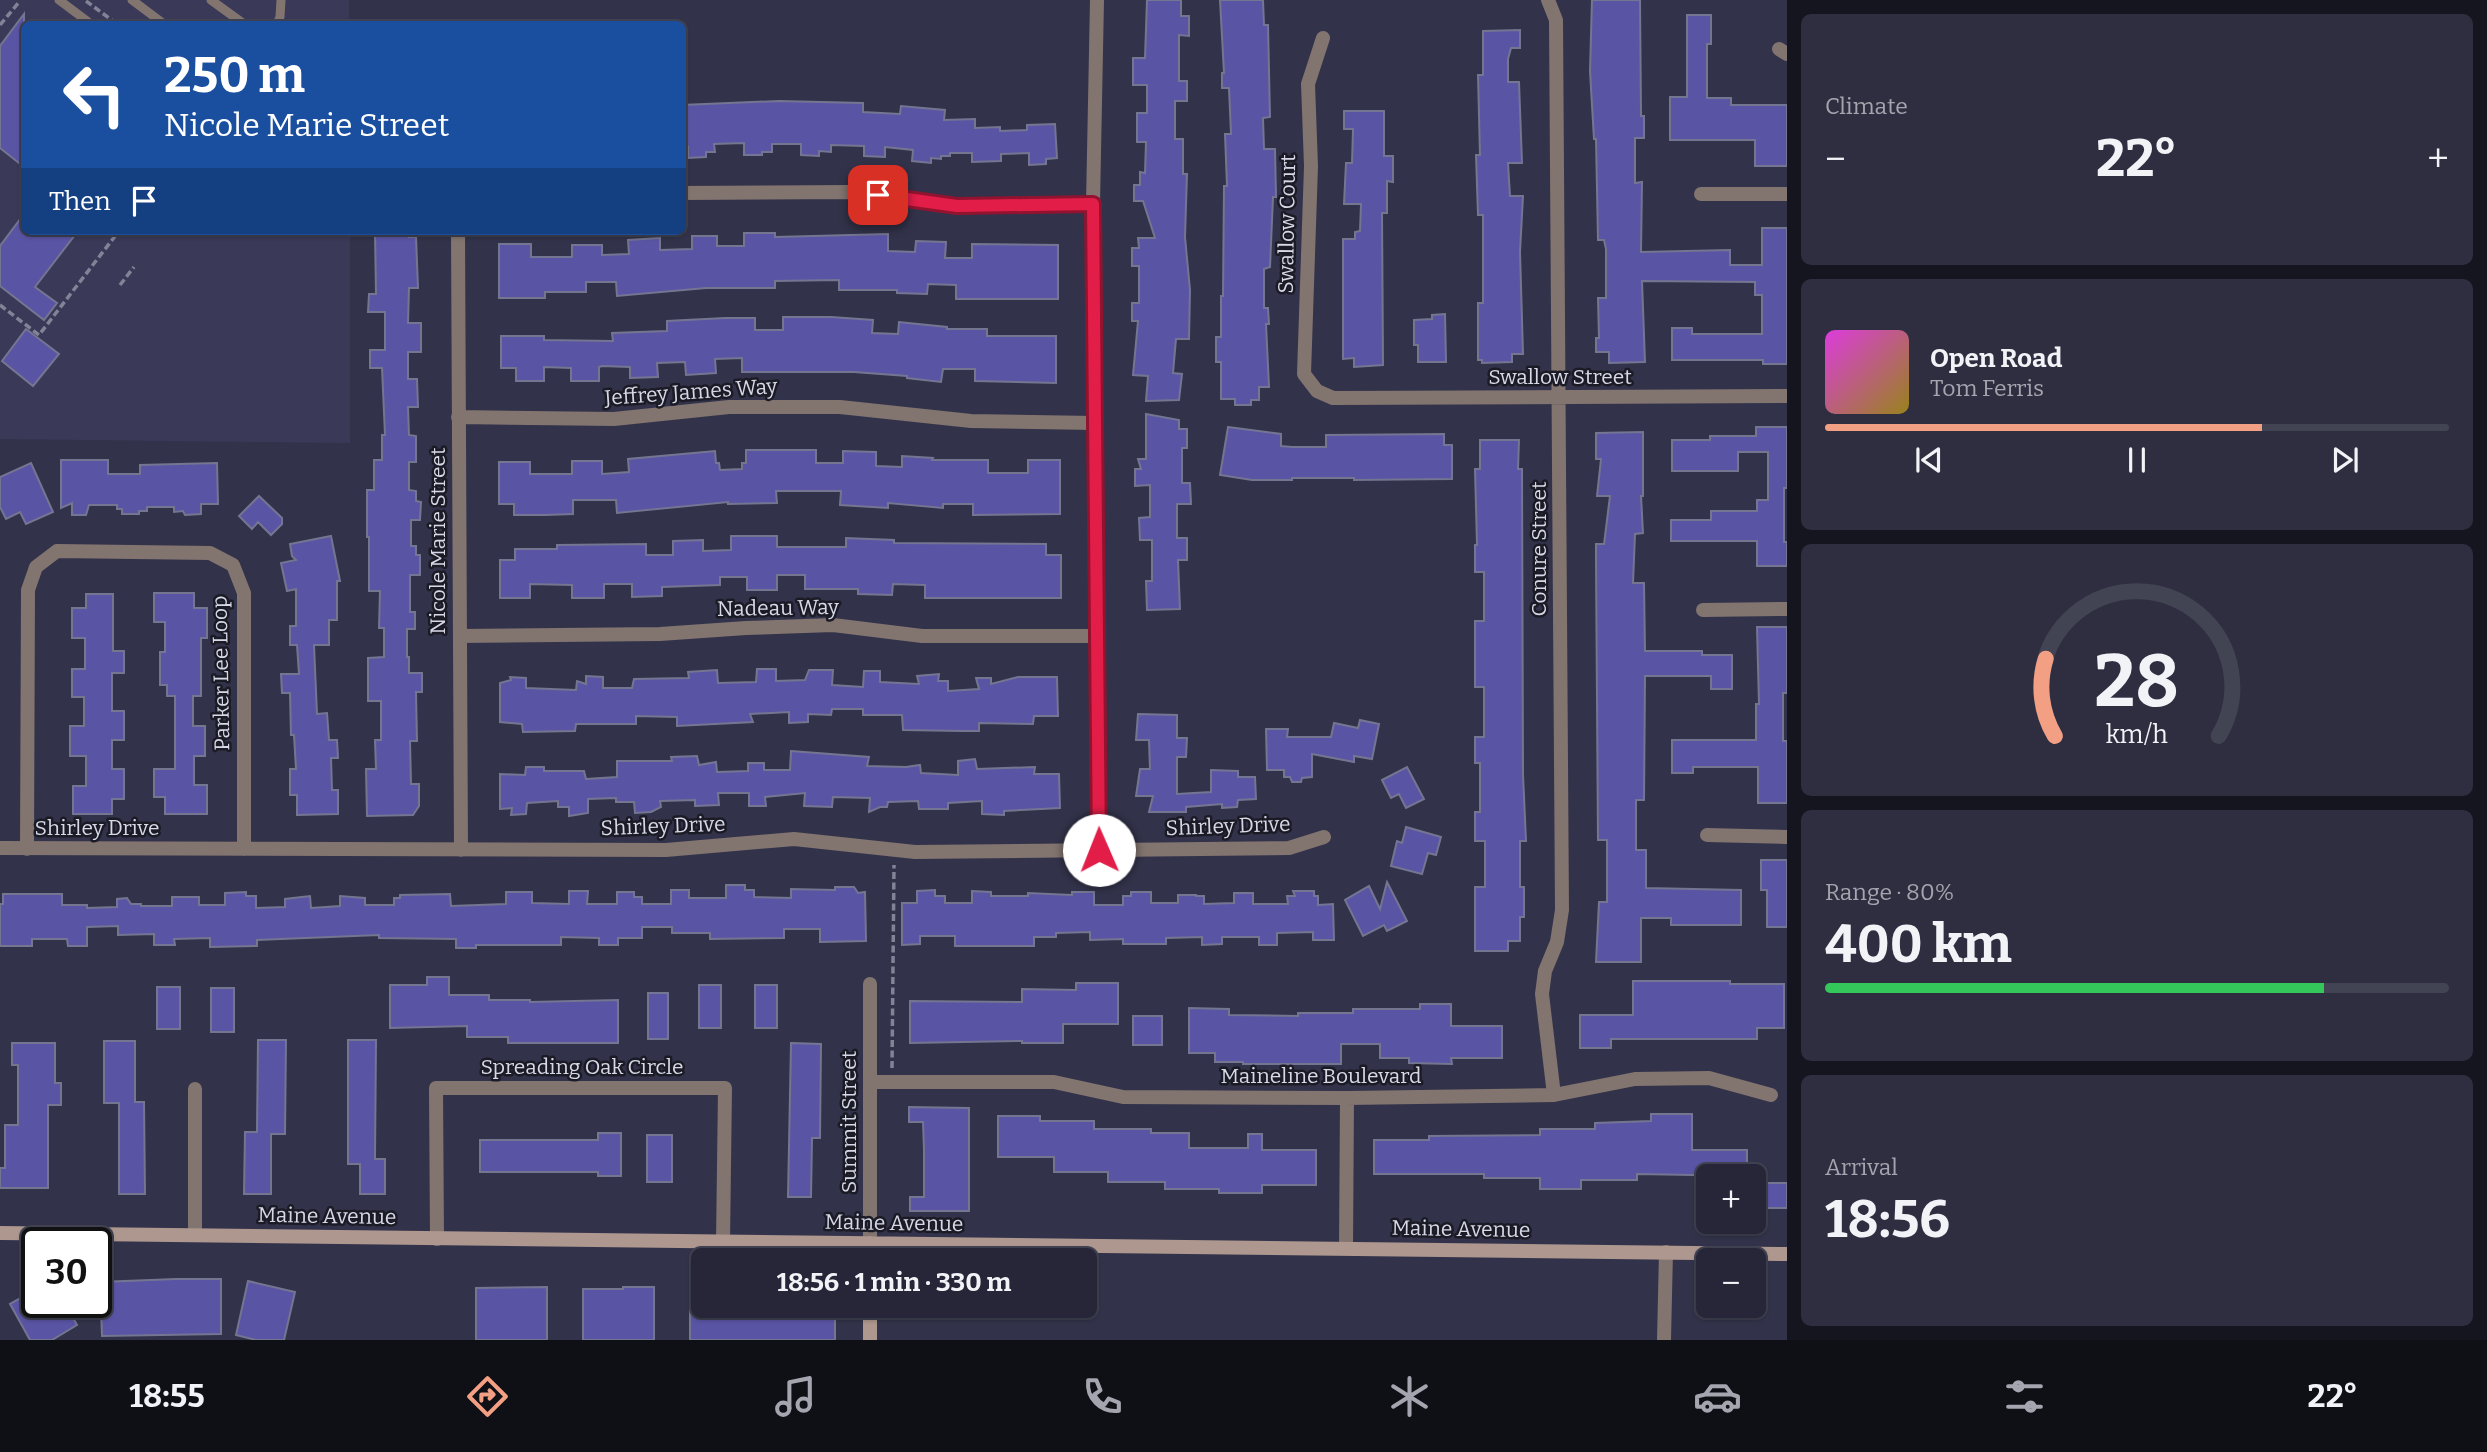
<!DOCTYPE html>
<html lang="en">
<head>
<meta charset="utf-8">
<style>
  :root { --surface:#262638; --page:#2e2e40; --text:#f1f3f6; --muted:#a4a5ae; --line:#424353; --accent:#f39f84 }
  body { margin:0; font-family:Bitter,serif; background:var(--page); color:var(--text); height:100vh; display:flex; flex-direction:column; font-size:26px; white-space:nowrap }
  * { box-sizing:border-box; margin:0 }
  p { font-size:23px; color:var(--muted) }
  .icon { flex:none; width:38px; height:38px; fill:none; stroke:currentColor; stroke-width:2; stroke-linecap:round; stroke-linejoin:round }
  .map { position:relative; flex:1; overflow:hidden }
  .drawer { display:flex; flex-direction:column; gap:14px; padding:14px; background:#15151f; width:700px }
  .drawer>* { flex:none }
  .hud { position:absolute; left:21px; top:21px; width:665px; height:214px; border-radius:10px; box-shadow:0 2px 5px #0004,0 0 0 2px var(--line); background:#1a4fa0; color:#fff; overflow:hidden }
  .controls { position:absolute; left:1696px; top:1164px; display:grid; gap:14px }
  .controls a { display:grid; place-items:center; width:70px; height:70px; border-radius:10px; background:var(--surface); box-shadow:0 2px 5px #0004,0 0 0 2px var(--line); font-size:35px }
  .speed { position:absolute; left:21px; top:1227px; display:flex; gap:14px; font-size:35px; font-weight:700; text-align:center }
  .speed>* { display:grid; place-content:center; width:91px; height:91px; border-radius:50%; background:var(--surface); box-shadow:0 2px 5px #0004,0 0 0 2px var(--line); line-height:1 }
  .speed .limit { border:4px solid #111; border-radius:10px; background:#fff; color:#111 }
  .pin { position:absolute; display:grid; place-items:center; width:60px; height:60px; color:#fff; margin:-30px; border-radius:14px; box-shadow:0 4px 10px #0006 }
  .me { position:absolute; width:77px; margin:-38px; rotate:359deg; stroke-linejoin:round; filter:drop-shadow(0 0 5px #0008) }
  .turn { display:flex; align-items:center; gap:24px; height:147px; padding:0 28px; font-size:32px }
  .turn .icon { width:91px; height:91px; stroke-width:2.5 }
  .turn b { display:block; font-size:49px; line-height:60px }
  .then { display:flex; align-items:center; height:66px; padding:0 28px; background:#0003; gap:14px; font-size:26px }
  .big { font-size:52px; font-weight:700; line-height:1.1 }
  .drawer .tile { flex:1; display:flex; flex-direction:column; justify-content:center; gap:10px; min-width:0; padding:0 24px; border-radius:10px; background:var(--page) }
  .drawer .dial { align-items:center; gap:0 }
  .dial svg { height:182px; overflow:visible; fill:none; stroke:var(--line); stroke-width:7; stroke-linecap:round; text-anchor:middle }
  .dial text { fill:var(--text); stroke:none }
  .song { display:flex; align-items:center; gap:21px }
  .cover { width:84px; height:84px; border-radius:10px; background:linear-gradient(135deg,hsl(300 70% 55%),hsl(50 70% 35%)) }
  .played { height:7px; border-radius:4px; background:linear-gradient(90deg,var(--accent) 70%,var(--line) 70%) }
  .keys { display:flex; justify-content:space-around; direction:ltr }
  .heat { display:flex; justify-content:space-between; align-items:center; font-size:38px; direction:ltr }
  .charge { height:10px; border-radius:5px; background:linear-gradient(90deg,#34c759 80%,var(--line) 0) }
  .trip { position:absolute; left:691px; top:1248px; width:406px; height:70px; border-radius:10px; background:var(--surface); box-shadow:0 2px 5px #0004,0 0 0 2px var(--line); font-weight:700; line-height:70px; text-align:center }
  .dock { display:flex; height:112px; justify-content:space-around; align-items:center; background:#0f0f16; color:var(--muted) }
  .dock .icon { width:49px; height:49px }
  .dock .selected { color:var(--accent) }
  .dock b { font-size:32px; color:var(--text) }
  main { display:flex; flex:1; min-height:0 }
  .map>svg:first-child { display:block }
  .built { fill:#3a3958 }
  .building { fill:#5a54a5; stroke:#747591; stroke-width:2 }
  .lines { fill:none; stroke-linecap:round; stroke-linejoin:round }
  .path { stroke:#828397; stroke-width:3.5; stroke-dasharray:7 3.5; stroke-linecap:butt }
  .lane { stroke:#82746f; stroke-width:9 }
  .street { stroke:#82746f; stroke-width:14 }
  .secondary { stroke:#ad978f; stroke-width:14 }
  .route-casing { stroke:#92132f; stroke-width:18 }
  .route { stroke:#e11d48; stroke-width:12 }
  .labels { text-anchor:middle; stroke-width:5; stroke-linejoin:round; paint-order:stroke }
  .street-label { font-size:21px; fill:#d7d8e7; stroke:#1b1b26 }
</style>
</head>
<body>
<main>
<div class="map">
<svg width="1787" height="1340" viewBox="0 0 1787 1340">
  <rect width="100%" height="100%" fill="#32324a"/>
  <!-- built -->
  <path class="built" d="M0,0h349v24h-325v207h326v212l-350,-4z"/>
  <!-- building -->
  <path class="building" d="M1147,0h34v16h8v20l-10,-1v46h8v20h-12v38h8v35h4l-2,63 5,53 -1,49h-13l-3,34 9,1 -3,26 -33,1 2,-25 -15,-1 5,-54h-6v-18h7v-37h-7v-18h7l-1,-10h17l-12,-37h-9v-16h6v-13l5,1 1,-31h-9v-29h10v-28h-14v-27h12z
    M1220,0h43l1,25h4l2,92 -7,1 1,31h11l1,48h-3l-3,70 -6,2v39h4l1,16h-3l3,63h-10v13h-8v5h-16v-6h-14v-37h-5v-25h5v-41h2l1,-110h3l-2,-52h6l-2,-46h-7v-15h2z
    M1592,0h48l1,116h3v22h-9v45l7,-1 -1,70 89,-2v15h32v-37h25v136h-24v-4h-91v-32h20v6h70v-39h-7v-13l-113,-1 3,81 -36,1v-11h-13v-14h3l-1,-40h8v-49l-2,-9h-6l-2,-101h-2l-4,-68z
    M24,14v153l-24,-19v-102z
    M1687,15h24v29h-4v54h24v7h56v61h-32v-26h-85v-43h17z
    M1520,30v18h-9l-3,11v23h11l3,81h-14l2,33h13l-3,56 3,102h-11v8l-30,1v-3h-4v-57h5v-88h-5l-2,-60h4l-2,-80h5v-44z
    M779,101l84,2v9l37,2 1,-8 44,4 -1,10 31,-1v9l25,-1v4l27,-1v-5l28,-1 2,34 -11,1v5l-17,1v-12l-28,1v7l-29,1v-9h-22v3h-9v3l-10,-1v5l-19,-2 1,-11 -28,-3v10l-21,-1v-10l-33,-1v7l-12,-1v5l-18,-1v-11h-29v8h-10v3h-18v-12l-30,1 1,8h-9v5l-18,1v-11l-6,1v-43z
    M1344,111h40v45h9v26l-6,-1v32h-5l1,152 -29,2v-9l-11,1v-120h12v-7l5,-1 1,-27h-17l2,-41h6l1,-34h-9z
    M24,214v17h54l-43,56 22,16 -13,17 -44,-34v-40z
    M375,231h34v6h7l2,51h-9l-1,35h13v29h-13v27h9l1,28h-10l1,28 7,1v26h-7v28l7,1v10l5,1 -1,18h-9v26h5v9h4v20h-10v37h5v17h-8v28h2v16h13v19h-6l1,49h-7l1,43h8v22l-6,9 -46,1 -1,-47h10l-1,-29h6v-39h-13v-43l16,-1v-29h-5l1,-37h-11v-54h-2v-47h7v-30h8v-25h3l-3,-67h-12v-18h15v-38h-17l1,-18h7z
    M744,233h31v4l113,-3v17l27,1 1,-11 30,1 -1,16h27v-14l86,1v54h-102v-14l-28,-1 -1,10 -30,-1v-3h-58v-10l-64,1v7h-69l-89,8 -1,-14h-30v10h-41v6h-46v-54h32v13h41v-12h30v10l27,-1 -1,-14 32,-2v12l32,-1v-13h25v10h27z
    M1445,314l1,48h-28v-17h-4v-25l18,-1v-4z
    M783,317h48l42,3 -1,13 26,1 1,-12 48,5v2h40v7h69v47l-81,-2v-12h-32l-2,13 -34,-4v-2l-53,-4h-112v-14l-27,1 1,14 -30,2 -1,-13 -28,1 1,14 -28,1v-11l-28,-1 -3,1v14h-28v-13l-27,-1v14h-28v-13h-15v-32h43v4l69,1 -1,-8 55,-2v-10l58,-3h30v12h28z
    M26,329l33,25 -26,32 -31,-25z
    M1146,414l33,6v9h8v19h-5v35h8l1,21h-14v34h10v22h-9l2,49 -33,1 -1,-29h6v-41h-12l-1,-22 11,-1v-32l-15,1v-17h6l-3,-10h8z
    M1228,427l53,7v12l11,1h34v-12l118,-1v11h8v34l-98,1v-2h-62v2h-40l-32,-5z
    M1756,427h31v61h-3v54h3v24h-30v-25h-86v-21h40v-9h46v-11h11v-48h-30v19h-66v-31h38v-4h46z
    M1643,432v64h-2l2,37 -8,1 -2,49h11l1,68h57v4h30v34h-21v-13h-66l-1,124h-8v50h10v38l95,2v35h-70v-7h-30v44h-45l3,-60h8v-62h-9l-2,-279v-17h8l6,-48h-13l4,-37h-5v-26z
    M1480,440h39l-1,29h4l1,305 3,67h-6v46h4v30h-4v24h-12v10h-33v-64h10v-46h-10v-29h5v-49h-5v-26h9v-50h-9v-66h9v-49h-9v-27h2l-2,-76h5z
    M746,450h70v13h27v-12l33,1v14l26,1v-11l31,2 -1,2h56v13h40v-13h32v54l-87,1v-11h-30v4l-55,-5v5l-48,-3 1,-14h-65l1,12 -49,1v-2l-111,11 -1,-13h-43v14l-28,1h-31v-11h-15v-42h31v12h42v-13h30v13l27,-2 -1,-13 87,-8 1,12h3l1,7 22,-1v-6h4z
    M61,460h47v14h32v-9l77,-2 1,41h-17v10l-16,1 -2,-4 -9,1v-5h-27v4h-8v3h-17v-5h-5v-4h-28l-3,10h-14v-12l-11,5z
    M31,463l22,49 -27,12 -6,-12 -14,7 -6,-12v-30z
    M259,496l23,22v6l-11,11 -13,-13 -6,7 -13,-13z
    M331,536l9,45h-3v39h-8v25h-15l3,69 10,-1 2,27h8l1,18h-7l1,32h6v24l-41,1v-20h-7v-26h6l-2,-34h-3l-1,-42h-8l-1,-19h18l-2,-29h-7v-19h6v-37l-9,2 -6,-28 15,-3 -4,-4 -2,-12z
    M731,536h46v11h69v-9l48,2v3l152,1v11h15v43h-136v-13l-32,-1 -1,11 -34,-1v-5h-53v-14h-28v15h-30v-13h-27v8l-58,2v9l-30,1v-13h-28v14h-32v-13l-42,-1v14h-30v-38h15v-11h42v-4l89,-1v11h27v-14l30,-1v11l28,-1z
    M154,593h40v15h13v30h-6v58h-8v30h12v30h-11v29h13v29h-42v-17h-11v-28h21v-73h-8v-11h-7v-33h5v-30h-11z
    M86,594h27v57h11v22h-12v38h12v29h-12v29h12v30h-12v15h-39v-28h13v-30h-16v-30h14v-29h-12v-28h13v-31h-13v-30h14z
    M1757,627h30v66h-4v48h4v62h-29v-36h-65v6h-21v-33h84v-36h3z
    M757,669h19v12l29,-1 4,-10h24l-1,15 31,2 1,-16h16v11l39,2 -2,-8 22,-2 -1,7h10v10l31,-2 -3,-11h15v6l27,-7h39l1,39h-24l-1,8 -54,-1v8h-18l-58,-1 -1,-15h-39v-6h-31l-1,6 -23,-1v8l-19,1v-11l-39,2 3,8 -76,4v-9l-41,-1v8h-60l-1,7 -52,1 -1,-8 -22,-2v-39l11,-3 -1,-3 16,1v10l50,2 1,-9 9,3v-8l17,1v11h29l2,-9 55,-1 -1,-6 29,-2 1,13 38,-1z
    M1138,714l39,1v23h10l-1,19h-9v37l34,-2v-22l27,1v6h17l1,22 -18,1 -1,7 -15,1v-4l-36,3v5h-37l4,-16h-17l4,-27h10l-1,-29h-13z
    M1360,720l19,4 -7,35 -18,-3v6l-42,-8v23l-10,1 -1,4h-9l-2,-5h-6v-7h-17l-1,-41h22l-1,8h44l3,-14 24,5z
    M791,751l78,6 -2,9 39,1 14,-2 1,8 37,2v-14l17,-2 2,10 58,-2 -1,7h25l1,34 -56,3v4l-22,-1v-13l-34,2v6h-29l-1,-8 -30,1 -1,5h-7l-11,5 1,-14 -37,-1 -1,10 -28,-1 1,-13 -40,4 1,9h-17v-13h-31l1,12 -24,1v-6l-35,1 1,6 -10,5 -16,1 -1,-11h-18v-4l-28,1v14l-19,3v-9h-11v-6l-31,2 -1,11 -15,1 1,-7 -12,1v-35l25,1 1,-8h18v4h40l2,8 31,-2v-16h55l-1,-4 26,-1 2,9 17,-3 1,10 31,-1v-8h16v7h26z
    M1407,767l17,32 -18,9 -7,-14 -8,4 -9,-18z
    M1406,827l35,10 -5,18 -8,-2 -6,21 -31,-8 6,-25 5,2z
    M1761,860h26v67h-20v-37h-6z
    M1387,882l20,39 -20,10 -3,-6 -21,11 -18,-36 24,-14 11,23z
    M726,885h19v5h9v7l37,1v-9l44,1v-3h19l4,6 7,-1 1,49 -46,1v-13h-36v9l-74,1v-6h-38v-6h-30v11h-24v7h-19v-7l-38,-1v8h-85v3h-20v-9l-77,-1v-3l-122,5v6l-47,1v-9l-36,1 1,6h-21v-11l-36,1v-9l-31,1v19h-19l-1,-7h-35v7h-32v-42h3v-10h59v11h25v3l30,-1v-8l10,-1 4,6h10v2h31v-9h27v8h26v-12l21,-1v4h10v12l29,-1v-8l25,-3 1,12 29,-2v-10l25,2v7h29v-7h6v-3l50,-1 1,12 55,-2v-12h26v11l37,1v-13h19l-1,13h30v-12h17v5h8v7h29v-14h18v8h37z
    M935,890v6h10v7h27v-12l19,1v4h37v-3l44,2v-3h22v13h29v-9h8v-4h20v11h27v-8h18v1h8v8l30,-1v-10h19v11h35l-1,-8h8l-2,-5h21v5h4v9l15,-1 1,36h-21v-8l-36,1v12h-18v-8h-37v7l-20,1v-8l-36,1v6h-43v-5l-33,1v-8l-34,1v4h-22v9h-79v-10h-35v8l-18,1v-42h15v-12z
    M427,977h22v18h40v5h41v2l88,-2v43h-110v-6h-41v-11l-77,2v-43h37z
    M1633,981h97v3h54v44h-27v11h-146v9h-31v-33h53z
    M1076,983h42v41h-55v19h-41v-2l-112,2v-42l112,1v-13l54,1z
    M699,985h22v43h-22z
    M755,985h22v43h-22z
    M157,987h23v42h-23z
    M211,988h23v44h-23z
    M648,993h20v46h-20z
    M1420,1004h31v22h51v32h-51l1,6 -43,-1v-5h-29v-14h-39v20h-98v-2h-28v-9h-26v-45l40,1v6l69,1v-3h55v-4h67z
    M1133,1016h29v29h-29z
    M258,1040h28l-1,94h-14v60h-27l1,-62h12z
    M348,1040h28l-1,119h10v35h-25v-30h-12z
    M104,1041h31v61h9l1,92h-26v-91h-15z
    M12,1043h43v40h6v22h-13v83h-48v-20h5v-43h13v-60h-6z
    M791,1043l30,1 -1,94h-8l-1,59h-23z
    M909,1107l60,1v103h-59v-14h14v-47l-1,-28h-14z
    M1651,1114h41v36h55v26l-110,-2v6h-56v9h-41v-11h-56v-4h-110v-34h55v-4l111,-1v-6h55v-6l56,-2z
    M998,1116h42v5h54v8h57v4h38v15h59v-14h14v16h54v35h-54v8h-43v-4h-54v-7h-57v-10h-54v-15h-56z
    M598,1133h23v43h-23v-4h-118v-32h118z
    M647,1135h25v47h-25z
    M1760,1183h27v25h-27z
    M176,1279h45v55l-119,2 -2,-54z
    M248,1281l47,11 -11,48h-28l-20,-5z
    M690,1286h14v20h131v34h-145z
    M547,1287v53h-71v-52z
    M623,1287h31v53h-71v-51h40z
    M37,1289v13h27l13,23 -25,15h-22l-20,-36z"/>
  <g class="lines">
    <!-- path -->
    <path class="path" d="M86,1l31,23
      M0,25l20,-24
      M120,285l14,-18
      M0,305l39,30 80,-104
      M892,1068l2,-203"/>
    <!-- lane -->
    <path class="lane" d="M59,0l32,24
      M132,0l32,24
      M211,0l33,24
      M277,24l3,-7 1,-17"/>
    <!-- street -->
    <path class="street" d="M1097,0l-4,204 6,646
      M1548,0l8,20 6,890 -5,32 -12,29 -3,23 12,101
      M1323,38l-15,46 3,82 -7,208 13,17 16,7 454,-2
      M1779,49l8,5
      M682,193l169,-1 106,14 136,-2
      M1701,194h86
      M458,231l3,619
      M458,417l156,2 115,-12h111l131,14 124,2
      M1703,610l84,-1
      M460,636l200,-2 86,-6 87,-3 89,11h175
      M1707,835l80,2
      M0,848l666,2 128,-11 121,13 374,-4 35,-11
      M27,849l1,-259 8,-23 21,-16 153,2 23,12 11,28v256
      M870,1082h184l69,15 224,1 207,-3 81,-16 74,-1 62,17
      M195,1235v-146
      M437,1239l-1,-151h289l-2,154
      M870,1243v-259
      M1346,1248l1,-150
      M1664,1340l2,-88"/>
    <!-- secondary -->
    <path class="secondary" d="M0,1233l1787,21
      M870,1243v17
      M870,1306v34"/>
  </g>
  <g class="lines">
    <!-- route casing -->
    <g class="route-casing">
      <path id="route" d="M878,195l79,11 136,-2 6,646"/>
    </g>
    <!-- route -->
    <use href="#route" class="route"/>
  </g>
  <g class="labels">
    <!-- street labels -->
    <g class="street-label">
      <text transform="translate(1287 224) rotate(-89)" y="7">Swallow Court</text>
      <text x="1560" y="384">Swallow Street</text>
      <text transform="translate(691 392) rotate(-4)" y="7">Jeffrey James Way</text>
      <text transform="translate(438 541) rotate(-90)" y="7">Nicole Marie Street</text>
      <text transform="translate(1539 549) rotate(-90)" y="7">Conure Street</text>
      <text transform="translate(778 608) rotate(-1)" y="7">Nadeau Way</text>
      <text transform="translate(221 673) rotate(-91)" y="7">Parker Lee Loop</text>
      <text transform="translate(663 826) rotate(-2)" y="7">Shirley Drive</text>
      <text transform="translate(1228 826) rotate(-2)" y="7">Shirley Drive</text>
      <text x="97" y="835">Shirley Drive</text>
      <text x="582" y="1074">Spreading Oak Circle</text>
      <text x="1321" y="1083">Maineline Boulevard</text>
      <text transform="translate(849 1122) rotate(-90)" y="7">Summit Street</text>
      <text transform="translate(327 1216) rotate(1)" y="7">Maine Avenue</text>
      <text transform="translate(894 1223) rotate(1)" y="7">Maine Avenue</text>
      <text transform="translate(1461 1229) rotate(1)" y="7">Maine Avenue</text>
    </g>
  </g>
</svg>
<div class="controls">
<a>+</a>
<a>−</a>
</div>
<div class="speed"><div class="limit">30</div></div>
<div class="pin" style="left:878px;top:195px;background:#d93025"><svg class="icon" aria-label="arrive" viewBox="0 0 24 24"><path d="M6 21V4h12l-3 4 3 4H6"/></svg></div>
<svg class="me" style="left:1099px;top:850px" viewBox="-20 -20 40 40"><circle r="19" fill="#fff"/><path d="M0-13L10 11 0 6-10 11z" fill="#e11d48"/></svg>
<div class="trip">18:56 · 1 min · 330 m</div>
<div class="hud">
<div class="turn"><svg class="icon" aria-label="left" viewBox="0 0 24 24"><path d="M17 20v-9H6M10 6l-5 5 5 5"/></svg><div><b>250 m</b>Nicole Marie Street</div></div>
<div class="then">Then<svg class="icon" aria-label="arrive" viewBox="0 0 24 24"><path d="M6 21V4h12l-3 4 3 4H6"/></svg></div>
</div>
</div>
<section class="drawer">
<div class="tile"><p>Climate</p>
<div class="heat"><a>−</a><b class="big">22°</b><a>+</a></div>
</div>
<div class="tile">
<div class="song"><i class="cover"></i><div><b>Open Road</b><p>Tom Ferris</p></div></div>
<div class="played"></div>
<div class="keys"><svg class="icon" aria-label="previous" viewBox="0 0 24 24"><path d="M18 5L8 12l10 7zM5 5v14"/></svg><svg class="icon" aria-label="pause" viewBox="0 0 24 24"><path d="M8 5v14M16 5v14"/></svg><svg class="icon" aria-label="next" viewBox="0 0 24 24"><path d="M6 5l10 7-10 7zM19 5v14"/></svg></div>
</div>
<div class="tile dial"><svg viewBox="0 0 100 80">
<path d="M14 69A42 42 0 1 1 86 69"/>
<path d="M14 69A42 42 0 0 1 10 35" stroke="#f39f84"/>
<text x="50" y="56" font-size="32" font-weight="700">28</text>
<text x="50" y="72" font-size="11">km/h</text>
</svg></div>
<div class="tile"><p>Range · 80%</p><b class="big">400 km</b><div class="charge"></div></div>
<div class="tile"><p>Arrival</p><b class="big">18:56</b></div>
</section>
</main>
<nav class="dock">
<b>18:55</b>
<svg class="icon selected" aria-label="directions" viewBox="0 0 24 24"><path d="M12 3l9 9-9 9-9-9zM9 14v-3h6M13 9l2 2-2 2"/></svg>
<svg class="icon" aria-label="music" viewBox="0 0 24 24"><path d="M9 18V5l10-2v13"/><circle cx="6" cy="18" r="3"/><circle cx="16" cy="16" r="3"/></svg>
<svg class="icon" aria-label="phone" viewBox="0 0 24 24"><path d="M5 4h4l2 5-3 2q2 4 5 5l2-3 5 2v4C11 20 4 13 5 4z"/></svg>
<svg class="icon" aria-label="climate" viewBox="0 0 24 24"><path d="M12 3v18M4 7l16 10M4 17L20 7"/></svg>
<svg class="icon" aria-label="car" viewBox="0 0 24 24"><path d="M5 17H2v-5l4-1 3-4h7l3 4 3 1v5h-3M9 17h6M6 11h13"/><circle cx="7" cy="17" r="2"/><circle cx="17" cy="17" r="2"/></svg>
<svg class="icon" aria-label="filters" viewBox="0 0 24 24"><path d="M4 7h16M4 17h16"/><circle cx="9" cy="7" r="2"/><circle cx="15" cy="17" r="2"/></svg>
<b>22°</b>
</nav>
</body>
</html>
